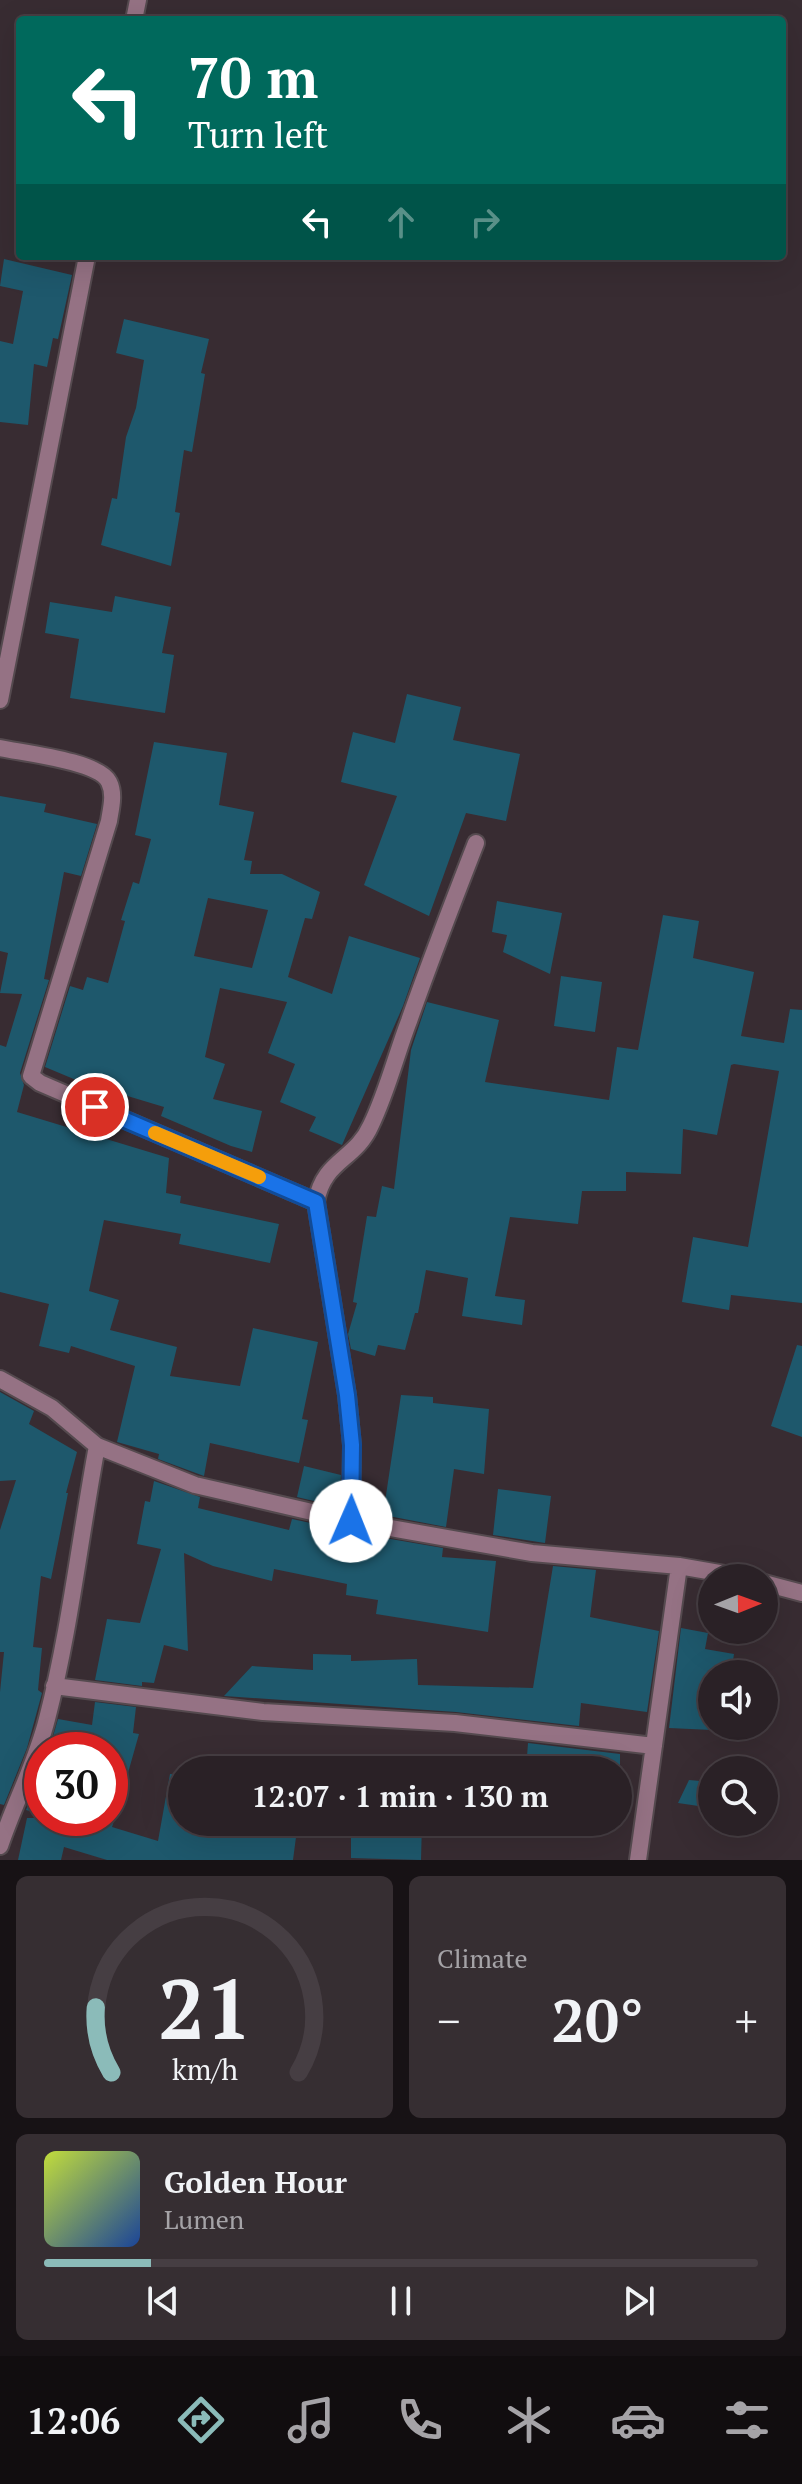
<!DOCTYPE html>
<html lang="en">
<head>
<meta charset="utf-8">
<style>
  :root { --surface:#2a2126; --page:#362e32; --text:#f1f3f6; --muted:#a5a3a7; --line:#463e43; --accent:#8bbbb9 }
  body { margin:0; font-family:"PT Serif",serif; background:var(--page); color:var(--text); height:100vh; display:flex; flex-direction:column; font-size:30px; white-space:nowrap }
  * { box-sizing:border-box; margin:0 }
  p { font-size:26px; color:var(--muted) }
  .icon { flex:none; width:44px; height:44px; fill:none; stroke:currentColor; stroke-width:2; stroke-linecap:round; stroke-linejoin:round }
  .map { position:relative; height:1860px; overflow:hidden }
  .sheet { display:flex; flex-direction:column; gap:16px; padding:16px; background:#171215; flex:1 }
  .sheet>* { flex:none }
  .hud { position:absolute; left:16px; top:16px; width:770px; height:244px; border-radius:8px; box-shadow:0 8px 32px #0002,0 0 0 2px var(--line); background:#00695c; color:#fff; overflow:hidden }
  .needle { width:52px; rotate:89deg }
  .controls { position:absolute; left:698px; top:1564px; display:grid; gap:16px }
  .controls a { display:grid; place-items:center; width:80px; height:80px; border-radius:50%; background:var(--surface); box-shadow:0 8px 32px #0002,0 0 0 2px var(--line); font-size:40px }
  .speed { position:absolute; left:24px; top:1732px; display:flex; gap:16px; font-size:40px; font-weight:700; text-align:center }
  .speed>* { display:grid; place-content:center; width:104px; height:104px; border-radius:50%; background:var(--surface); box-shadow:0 8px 32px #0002,0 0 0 2px var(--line); line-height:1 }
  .speed .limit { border:12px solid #d22; background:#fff; color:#111 }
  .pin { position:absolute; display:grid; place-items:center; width:68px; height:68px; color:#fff; margin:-34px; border:4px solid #fff; border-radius:50%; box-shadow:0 2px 8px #0007 }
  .me { position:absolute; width:88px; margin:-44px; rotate:1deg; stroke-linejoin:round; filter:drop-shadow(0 0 6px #0008) }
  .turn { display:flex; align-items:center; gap:28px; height:168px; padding:0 40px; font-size:36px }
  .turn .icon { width:104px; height:104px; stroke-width:2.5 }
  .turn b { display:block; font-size:56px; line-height:68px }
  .lanes { display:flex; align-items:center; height:76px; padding:0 40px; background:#0003; justify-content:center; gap:40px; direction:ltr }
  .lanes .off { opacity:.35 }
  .big { font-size:60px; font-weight:600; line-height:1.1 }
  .sheet .card { flex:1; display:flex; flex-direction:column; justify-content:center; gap:12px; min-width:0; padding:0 28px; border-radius:12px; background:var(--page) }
  .sheet .dial { align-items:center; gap:0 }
  .dial svg { height:208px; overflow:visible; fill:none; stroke:var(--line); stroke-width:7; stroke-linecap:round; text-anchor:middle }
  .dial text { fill:var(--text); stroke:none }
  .song { display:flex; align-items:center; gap:24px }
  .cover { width:96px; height:96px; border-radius:12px; background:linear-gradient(135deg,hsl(70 70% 55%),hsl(220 70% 35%)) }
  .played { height:8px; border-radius:4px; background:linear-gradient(90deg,var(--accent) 15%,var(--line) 15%) }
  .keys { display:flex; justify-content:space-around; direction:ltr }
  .heat { display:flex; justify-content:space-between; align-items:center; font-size:44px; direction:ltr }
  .sheet .tiles { flex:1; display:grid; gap:16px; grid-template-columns:1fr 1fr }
  .card:last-child { grid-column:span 2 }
  .trip { position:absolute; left:168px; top:1756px; width:464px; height:80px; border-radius:40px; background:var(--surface); box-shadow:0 8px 32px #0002,0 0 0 2px var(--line); font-weight:600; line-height:80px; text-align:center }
  .dock { display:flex; height:128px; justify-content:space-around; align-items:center; background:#110d0f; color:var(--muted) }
  .dock .icon { width:56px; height:56px }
  .dock .active { color:var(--accent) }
  .dock b { font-size:36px; color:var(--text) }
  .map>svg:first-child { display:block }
  .building { fill:#1e586c; fill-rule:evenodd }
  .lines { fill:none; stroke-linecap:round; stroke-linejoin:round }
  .minor-casing { stroke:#554a4f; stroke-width:20 }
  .minor { stroke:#957284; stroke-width:16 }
  .route-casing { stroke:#114b97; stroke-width:20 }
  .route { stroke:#1a73e8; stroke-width:14 }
  .slow { stroke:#f59e0b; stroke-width:14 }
</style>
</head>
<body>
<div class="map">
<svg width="802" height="1860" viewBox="0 0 802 1860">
  <rect width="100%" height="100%" fill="#382c32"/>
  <!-- building -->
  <path class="building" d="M4,259l68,16 -14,64 -5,-1 -6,29 -13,-3 -6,61 -28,-3v-81l13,3 10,-53 -23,-5z
    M124,319l85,20 -8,34 4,1 -13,78 -8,-2 -9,62 5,1 -9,53 -70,-21 11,-47 5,1 9,-62 10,-29 8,-48 -28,-7z
    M115,596l56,11 -9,46 12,2 -9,58 -95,-15 9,-59 -34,-6 5,-31 62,10z
    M407,694l54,13 -8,33 67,14 -14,67 -40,-8 -37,103 -65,-31 33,-89 -56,-14 12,-50 42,11z
    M154,742l73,11 -8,52 35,7 -10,48 8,1 -2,13h32l38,18 -8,27 -7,-1 -17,59 44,17 17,-58 71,22 -17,48 -61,139 -33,-14 7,-14 -36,-15 15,-38 -27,-11 19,-51 -67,-14 -15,69 20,7 -12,35 49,12 -10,41 -21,-6 -70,-30 3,-9 -63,-19 -1,2 -55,-23 25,-81 13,4 4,-13 21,6 17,-62 -4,-1 12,-38 6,2 12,-45 -16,-4zM208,898l60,12 -16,58 -58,-12z
    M0,796l46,8 -2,8 53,12 -16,52 -17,-4 -20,107 5,1 -29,93 4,12 -7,27 152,46 -3,35 15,3 -1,7 99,21 -9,39 -91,-19 2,-10 -77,-14 -15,71 30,9 -9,30 67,17 -7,29 70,10 13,-58 65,14 -16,77 6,1 -9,43 -89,-20 -6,33 -46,-17 1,-5 -42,-12 18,-76 -64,-20 -2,7 -30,-7 10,-42 -49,-12v-247l6,2 16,-53 -22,-1 8,-40 -8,-2z
    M497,901l65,12 -12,61 -47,-22 4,-17 -15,-3z
    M663,915l36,6 -6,37 61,14 -13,64 43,7 6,-34 12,1v293l-71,-8 -2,15 -47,-8 11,-65 55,10 31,-176 -45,-7 -3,1 -14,70 -34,-6 -2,45 -55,-2v19h-44l-4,33 -68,-7 -15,79 30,4 -3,25 -60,-9 6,-38 -42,-8 -8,43h-3l-10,37 -27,-5 -3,11 -24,-7 -3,-15 9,-31 -4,-1 14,-86 9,1 6,-31 12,3 17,-139 16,-48 72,18 -14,62 124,18 8,-53 21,3z
    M561,976l41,6 -7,50 -41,-6z
    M797,1345l5,1v91l-31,-11z
    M0,1392l34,19 -5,13 48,28 -11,41h2l-17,86 -10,-3 -8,71 9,1 -4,42 4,3 -15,55 -23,57 -4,-1v-112l4,-40h-4v-122l16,-50 -16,1z
    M401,1395l32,2v6l56,6 -5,65 -30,-5 -8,58 -63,-12z
    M304,1466l37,9 -2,32 -42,-10z
    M154,1481l46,16 -2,11 91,22 3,-11 42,9 -1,15 44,8 2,-14 64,11 -1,9 54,4 -8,71 -112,-18 2,-14 -32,-5 1,-11 -73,-15 -2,12 -59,-15 -29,-13 4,98 -24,-6 -10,38 -12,-1v4l-47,-6 12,-61 33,4 21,-74 -24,-5 8,-43 5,1z
    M498,1489l53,7 -6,47 -52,-8z
    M553,1566l43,4 -6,47 69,14 -12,81 -66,-9 -2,23 -123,-14 -232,-16 28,-30 61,4v-16l38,1v6l66,-2 1,26 115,3z
    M681,1628l27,5 -3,16 29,5 -3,20h-19v56l-43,-2z
    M95,1702l41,5 -3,26 6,1 -22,78 -7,-1v-61h-61l9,-31 34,6z
    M528,1743l92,11v16h-94z
    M42,1769v45l-16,-4z
    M170,1774l12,1v47h116l-5,38h-186l-43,-13 -3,13h-43l9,-42h88l-3,9 46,14z
    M689,1780l23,2v26l-34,-5z
    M351,1822h71l-1,38 -70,-2z"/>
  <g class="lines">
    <!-- minor casing -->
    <g class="minor-casing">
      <path id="minor" d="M134,20l4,-20
        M0,700l87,-444
        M0,748c23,5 99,13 109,34 6,12 2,26 0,39l-78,255 9,7 276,119
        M0,1379l52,29 45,38 98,39 156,36 181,32 147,13 69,12
        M351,1521l1,-76 -5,-50 -31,-193c8,-43 39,-41 55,-77 16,-33 25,-70 38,-104 21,-60 44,-119 67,-178
        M764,1583l38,10
        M54,1686l209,26 192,11 199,23
        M0,1846c14,-42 36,-83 47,-127 23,-89 33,-182 50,-273
        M638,1860l41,-294"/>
    </g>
    <!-- minor -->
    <use href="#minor" class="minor"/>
  </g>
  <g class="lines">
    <!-- route casing -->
    <g class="route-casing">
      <path id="route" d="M95,1107l221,95 31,193 5,50 -1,76"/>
    </g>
    <!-- route -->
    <use href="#route" class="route"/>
    <!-- slow -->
    <path class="slow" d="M155,1133l104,44"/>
  </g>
</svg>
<div class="controls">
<a><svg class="needle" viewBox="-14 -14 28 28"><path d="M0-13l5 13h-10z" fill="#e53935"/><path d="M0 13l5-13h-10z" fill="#a5a3a7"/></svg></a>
<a><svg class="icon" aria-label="sound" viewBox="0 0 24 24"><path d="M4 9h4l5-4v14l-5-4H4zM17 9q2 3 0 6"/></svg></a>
<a><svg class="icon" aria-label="search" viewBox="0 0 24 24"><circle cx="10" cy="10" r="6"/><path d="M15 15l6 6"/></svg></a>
</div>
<div class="speed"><div class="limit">30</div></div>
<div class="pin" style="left:95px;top:1107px;background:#d93025"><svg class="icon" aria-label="arrive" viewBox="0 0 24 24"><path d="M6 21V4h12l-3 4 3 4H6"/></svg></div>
<svg class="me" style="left:351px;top:1521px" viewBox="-20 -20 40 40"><circle r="19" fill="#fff"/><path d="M0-13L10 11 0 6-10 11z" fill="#1a73e8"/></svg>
<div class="trip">12:07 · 1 min · 130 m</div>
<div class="hud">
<div class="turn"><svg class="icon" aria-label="left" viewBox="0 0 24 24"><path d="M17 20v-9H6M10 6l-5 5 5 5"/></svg><div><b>70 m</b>Turn left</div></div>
<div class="lanes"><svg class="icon" aria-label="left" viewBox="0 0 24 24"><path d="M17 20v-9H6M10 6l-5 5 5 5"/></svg><svg class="icon off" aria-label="ahead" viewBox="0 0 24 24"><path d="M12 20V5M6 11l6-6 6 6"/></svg><svg class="icon off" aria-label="right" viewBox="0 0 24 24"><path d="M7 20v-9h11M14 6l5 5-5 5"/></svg></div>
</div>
</div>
<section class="sheet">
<div class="tiles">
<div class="card dial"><svg viewBox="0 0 100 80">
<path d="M14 69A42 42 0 1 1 86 69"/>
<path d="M14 69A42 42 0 0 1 8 44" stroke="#8bbbb9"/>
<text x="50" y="56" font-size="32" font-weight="700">21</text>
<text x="50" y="72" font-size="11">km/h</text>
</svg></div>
<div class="card"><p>Climate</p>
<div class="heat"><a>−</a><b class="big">20°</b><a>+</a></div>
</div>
<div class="card">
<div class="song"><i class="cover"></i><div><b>Golden Hour</b><p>Lumen</p></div></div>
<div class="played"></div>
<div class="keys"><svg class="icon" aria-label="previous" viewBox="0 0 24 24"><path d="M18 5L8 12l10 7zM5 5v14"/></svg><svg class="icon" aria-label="pause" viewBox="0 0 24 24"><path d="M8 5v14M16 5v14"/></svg><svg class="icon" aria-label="next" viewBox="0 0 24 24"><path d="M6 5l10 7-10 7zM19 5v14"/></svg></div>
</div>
</div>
</section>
<nav class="dock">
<b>12:06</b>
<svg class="icon active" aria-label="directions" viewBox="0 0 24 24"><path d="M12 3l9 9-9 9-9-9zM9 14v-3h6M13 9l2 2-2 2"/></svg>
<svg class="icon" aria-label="music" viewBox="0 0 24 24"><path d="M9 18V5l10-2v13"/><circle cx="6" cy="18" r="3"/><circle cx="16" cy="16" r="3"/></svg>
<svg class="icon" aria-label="phone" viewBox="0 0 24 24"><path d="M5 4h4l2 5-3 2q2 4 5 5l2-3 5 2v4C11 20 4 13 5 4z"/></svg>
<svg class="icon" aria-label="climate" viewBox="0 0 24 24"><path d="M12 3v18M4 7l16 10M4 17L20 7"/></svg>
<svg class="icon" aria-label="car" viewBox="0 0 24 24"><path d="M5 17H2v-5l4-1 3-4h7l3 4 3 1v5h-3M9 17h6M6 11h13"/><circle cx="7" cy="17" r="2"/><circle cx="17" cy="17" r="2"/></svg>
<svg class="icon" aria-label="filters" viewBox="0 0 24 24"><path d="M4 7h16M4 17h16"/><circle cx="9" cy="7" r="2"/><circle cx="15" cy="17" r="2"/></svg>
</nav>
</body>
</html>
